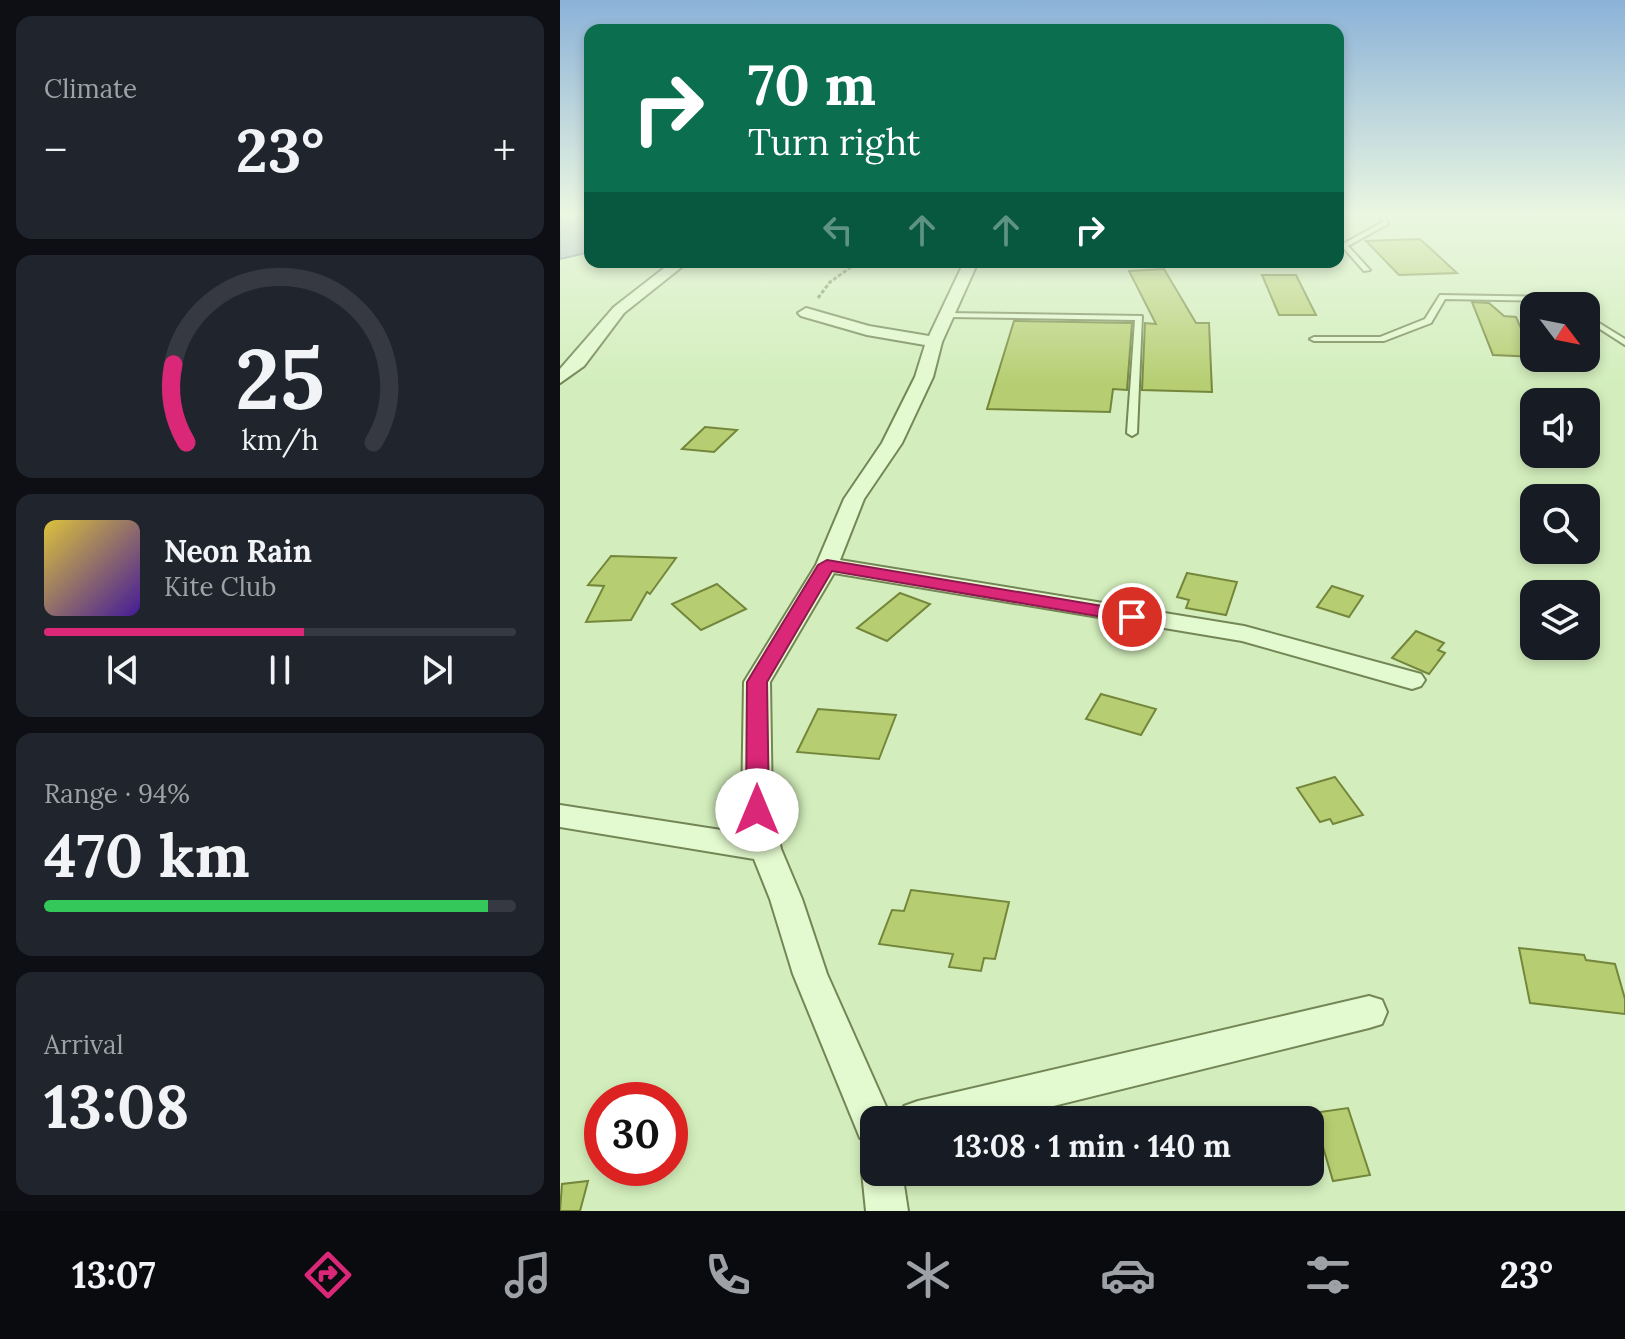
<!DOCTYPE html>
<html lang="en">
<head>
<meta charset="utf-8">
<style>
  :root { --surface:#171b24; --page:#20242c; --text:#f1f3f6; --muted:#9ea1a6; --line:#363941; --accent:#db2777 }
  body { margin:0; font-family:Lora,serif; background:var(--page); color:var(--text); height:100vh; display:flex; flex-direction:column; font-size:30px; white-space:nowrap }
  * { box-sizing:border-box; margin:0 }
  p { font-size:26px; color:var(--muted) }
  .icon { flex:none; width:44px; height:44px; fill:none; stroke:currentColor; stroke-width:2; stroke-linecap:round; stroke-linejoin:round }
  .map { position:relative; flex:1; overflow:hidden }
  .sheet { display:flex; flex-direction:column; gap:16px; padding:16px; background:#0d0f14; width:560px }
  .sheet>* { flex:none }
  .banner { position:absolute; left:24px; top:24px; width:760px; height:244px; border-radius:16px; box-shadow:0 4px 12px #0003; background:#0b6e4f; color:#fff; overflow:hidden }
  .needle { width:52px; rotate:122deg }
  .buttons { position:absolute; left:960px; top:292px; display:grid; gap:16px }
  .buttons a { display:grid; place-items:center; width:80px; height:80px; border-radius:16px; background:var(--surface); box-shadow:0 4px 12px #0003; font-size:40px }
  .speed { position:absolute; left:24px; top:1082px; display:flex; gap:16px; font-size:40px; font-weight:700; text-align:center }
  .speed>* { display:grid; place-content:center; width:104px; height:104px; border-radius:50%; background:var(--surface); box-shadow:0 4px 12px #0003; line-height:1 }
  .speed .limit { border:12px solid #d22; background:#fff; color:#111 }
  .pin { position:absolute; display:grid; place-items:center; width:68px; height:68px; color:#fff; margin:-34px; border:4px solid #fff; border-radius:50%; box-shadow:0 2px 8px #0007 }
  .me { position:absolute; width:88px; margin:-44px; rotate:0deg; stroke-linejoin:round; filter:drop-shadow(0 0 6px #0008) }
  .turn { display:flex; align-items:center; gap:28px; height:168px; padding:0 32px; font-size:36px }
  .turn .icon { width:104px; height:104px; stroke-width:2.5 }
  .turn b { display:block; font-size:56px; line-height:68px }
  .lanes { display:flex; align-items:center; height:76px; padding:0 32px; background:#0003; justify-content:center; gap:40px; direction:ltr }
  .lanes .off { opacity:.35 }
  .big { font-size:60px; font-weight:800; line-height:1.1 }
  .sheet .widget { flex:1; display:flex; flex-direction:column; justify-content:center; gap:12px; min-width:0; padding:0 28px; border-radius:16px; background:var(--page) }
  .sheet .dial { align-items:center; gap:0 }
  .dial svg { height:208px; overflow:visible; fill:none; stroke:var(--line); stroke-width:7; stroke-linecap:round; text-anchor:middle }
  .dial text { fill:var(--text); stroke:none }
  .song { display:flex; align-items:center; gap:24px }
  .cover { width:96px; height:96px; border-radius:12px; background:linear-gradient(135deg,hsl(50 70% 55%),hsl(260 70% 35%)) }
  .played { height:8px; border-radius:4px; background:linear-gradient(90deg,var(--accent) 55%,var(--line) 55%) }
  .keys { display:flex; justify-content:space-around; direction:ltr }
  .heat { display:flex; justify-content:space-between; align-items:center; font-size:44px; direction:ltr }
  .charge { height:12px; border-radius:6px; background:linear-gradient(90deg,#34c759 94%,var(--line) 0) }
  .trip { position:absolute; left:300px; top:1106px; width:464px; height:80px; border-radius:16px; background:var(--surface); box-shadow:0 4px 12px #0003; font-weight:800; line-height:80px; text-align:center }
  .menu { display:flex; height:128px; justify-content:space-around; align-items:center; background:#090b0e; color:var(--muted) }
  .menu .icon { width:56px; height:56px }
  .menu .current { color:var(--accent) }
  .menu b { font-size:36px; color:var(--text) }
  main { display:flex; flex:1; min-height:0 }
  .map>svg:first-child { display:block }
  .water { fill:#a0aebf; stroke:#68778d; stroke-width:2 }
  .building { fill:#b6ce71; stroke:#74863b; stroke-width:2 }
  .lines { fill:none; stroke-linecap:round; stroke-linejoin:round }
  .service-casing { stroke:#748655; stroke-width:4 }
  .minor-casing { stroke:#748655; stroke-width:4 }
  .path { stroke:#748655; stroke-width:3; stroke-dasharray:4 2; stroke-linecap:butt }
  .service { fill:#e3f9cf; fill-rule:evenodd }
  .minor { fill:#e3f9cf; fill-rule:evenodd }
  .route { fill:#db2777; stroke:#8e194d; stroke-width:2 }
</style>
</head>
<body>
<main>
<section class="sheet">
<div class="widget"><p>Climate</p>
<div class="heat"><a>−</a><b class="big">23°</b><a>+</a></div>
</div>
<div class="widget dial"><svg viewBox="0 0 100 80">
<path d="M14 69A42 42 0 1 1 86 69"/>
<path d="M14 69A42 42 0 0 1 9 39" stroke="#db2777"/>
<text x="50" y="56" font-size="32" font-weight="700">25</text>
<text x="50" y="72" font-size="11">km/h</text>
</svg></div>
<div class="widget">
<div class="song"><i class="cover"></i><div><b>Neon Rain</b><p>Kite Club</p></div></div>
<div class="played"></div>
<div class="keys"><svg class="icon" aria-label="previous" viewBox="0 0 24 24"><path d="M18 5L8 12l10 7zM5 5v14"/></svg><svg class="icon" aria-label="pause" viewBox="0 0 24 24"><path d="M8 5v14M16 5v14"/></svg><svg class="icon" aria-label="next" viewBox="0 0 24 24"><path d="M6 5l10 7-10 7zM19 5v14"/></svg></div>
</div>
<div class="widget"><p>Range · 94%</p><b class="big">470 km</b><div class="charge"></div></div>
<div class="widget"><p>Arrival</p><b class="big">13:08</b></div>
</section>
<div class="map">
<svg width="1065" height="1211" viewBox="0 0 1065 1211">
  <rect width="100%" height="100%" fill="#d3eebc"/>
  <!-- water -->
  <path class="water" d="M0,214h30v38l-30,7z"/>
  <!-- building -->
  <path class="building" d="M860,239l37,34 -58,2 -33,-34z
    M604,269l32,54h13l3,69 -70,-2 3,-67 11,1 -27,-53z
    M702,275h34l20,40h-37z
    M912,302l17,1 15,13 12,1 18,40 -41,-2z
    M454,321l118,2 -5,67 -14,-1 -3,23 -123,-3z
    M145,427l32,3 -23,22 -32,-3z
    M51,556l65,2 -26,36 -3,-2 -16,28 -45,2 18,-36 -16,-1z
    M627,573l50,9 -11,33 -40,-7 3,-8 -12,-3z
    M157,584l29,25 -45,21 -29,-26z
    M772,586l31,10 -14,21 -32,-10z
    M340,593l30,11 -43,37 -30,-13z
    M856,631l28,12 -6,7 7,3 -16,21 -37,-16z
    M541,694l55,15 -15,26 -55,-16z
    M258,709l78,6 -17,44 -82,-7z
    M775,777l28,38 -30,9 -3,-5 -10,3 -23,-34z
    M351,890l98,12 -14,57 -11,-1 -3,13 -32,-4 4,-13 -74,-10 13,-34 12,1z
    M959,948l65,7 2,5 29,4 10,35v15l-95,-11z
    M788,1108l22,67 -37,6 -20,-68z
    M28,1181l-8,30h-20l2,-27z"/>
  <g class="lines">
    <!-- service casing -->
    <g class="service-casing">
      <path id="service" d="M819,214h6l3,10 -40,22 22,24 -6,1 -23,-26 42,-23z
        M880,295l118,2 15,9h-9l-8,-5 -111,-2 -14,24 -47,18h-70l-4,-2 4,-2h66l45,-18z
        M386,313l196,3 -5,117 -5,3 -5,-3 8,-113 -186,-3 -4,-2z
        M1026,315l39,24v6l-39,-25z"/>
    </g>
    <!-- minor casing -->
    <g class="minor-casing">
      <path id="minor" d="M112,262h16l-64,51 -40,53 -24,17v-14l54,-62z
        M404,262h14l-36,80 -9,35 -31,66 -38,56 -24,61 404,66 177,48 4,6 -4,6 -9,3 -170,-48 -408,-68 -64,109 2,128 9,39 21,50 25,75 65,146h-18v23l-14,-5 -67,-164 -23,-75 -16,-40 -194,-32v-22l187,29 -5,-24 2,-128 72,-117 28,-66 38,-56 33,-66 10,-32 -58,-10 -66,-19 -3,-3 8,-5 63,18 60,10z
        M809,996l13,4 5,12 -5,12 -13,4 -372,92h-99l6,-14 14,-5z
        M314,1155v17h28l6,39h-42l-4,-39 6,-14z"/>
    </g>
    <!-- path -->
    <path class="path" d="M258,298l12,-16 28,-20"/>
    <!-- service -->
    <use href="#service" class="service"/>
    <!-- minor -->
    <use href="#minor" class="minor"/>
  </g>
  <!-- sky -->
  <linearGradient id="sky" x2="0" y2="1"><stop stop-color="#8bb2d8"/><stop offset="0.56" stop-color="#ebf7e1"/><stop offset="1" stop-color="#ebf7e1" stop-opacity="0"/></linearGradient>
  <rect width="1065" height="384" fill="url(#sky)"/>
  <!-- route -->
  <path class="route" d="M267,560l305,51 10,6 -10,5 -300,-51 -65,111 2,128 -4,6 -8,3 -8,-3 -3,-6 1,-128 71,-117z"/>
</svg>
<div class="buttons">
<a><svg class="needle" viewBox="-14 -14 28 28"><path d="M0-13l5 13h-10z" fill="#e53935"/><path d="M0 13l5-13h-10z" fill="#9ea1a6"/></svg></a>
<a><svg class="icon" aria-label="sound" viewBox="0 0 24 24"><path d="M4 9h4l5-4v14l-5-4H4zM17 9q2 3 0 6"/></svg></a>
<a><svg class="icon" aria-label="search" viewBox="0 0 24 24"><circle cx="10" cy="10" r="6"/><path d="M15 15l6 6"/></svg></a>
<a><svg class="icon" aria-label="layers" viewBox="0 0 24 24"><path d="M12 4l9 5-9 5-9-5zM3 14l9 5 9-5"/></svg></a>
</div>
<div class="speed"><div class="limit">30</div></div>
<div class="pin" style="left:572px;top:617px;background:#d93025"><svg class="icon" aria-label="arrive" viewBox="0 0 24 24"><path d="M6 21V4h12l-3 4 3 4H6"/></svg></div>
<svg class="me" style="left:197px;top:810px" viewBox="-20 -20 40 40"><circle r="19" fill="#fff"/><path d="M0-13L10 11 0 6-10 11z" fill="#db2777"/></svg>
<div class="trip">13:08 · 1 min · 140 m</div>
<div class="banner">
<div class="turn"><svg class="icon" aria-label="right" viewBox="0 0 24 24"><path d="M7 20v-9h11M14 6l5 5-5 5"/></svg><div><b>70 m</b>Turn right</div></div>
<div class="lanes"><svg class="icon off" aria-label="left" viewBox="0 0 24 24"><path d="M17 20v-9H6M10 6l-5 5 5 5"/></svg><svg class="icon off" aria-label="ahead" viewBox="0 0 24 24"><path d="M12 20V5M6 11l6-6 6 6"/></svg><svg class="icon off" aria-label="ahead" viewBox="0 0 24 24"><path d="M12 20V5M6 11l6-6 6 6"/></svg><svg class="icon" aria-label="right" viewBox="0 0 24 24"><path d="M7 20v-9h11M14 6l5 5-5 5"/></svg></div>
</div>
</div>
</main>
<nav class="menu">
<b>13:07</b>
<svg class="icon current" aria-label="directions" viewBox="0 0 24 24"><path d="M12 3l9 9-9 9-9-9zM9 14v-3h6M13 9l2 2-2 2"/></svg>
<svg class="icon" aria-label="music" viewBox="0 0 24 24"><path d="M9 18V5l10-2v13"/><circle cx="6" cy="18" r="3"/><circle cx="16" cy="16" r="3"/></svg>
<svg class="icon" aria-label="phone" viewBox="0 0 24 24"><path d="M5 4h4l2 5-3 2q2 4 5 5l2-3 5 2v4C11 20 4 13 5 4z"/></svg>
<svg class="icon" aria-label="climate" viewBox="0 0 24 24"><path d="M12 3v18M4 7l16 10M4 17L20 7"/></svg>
<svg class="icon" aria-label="car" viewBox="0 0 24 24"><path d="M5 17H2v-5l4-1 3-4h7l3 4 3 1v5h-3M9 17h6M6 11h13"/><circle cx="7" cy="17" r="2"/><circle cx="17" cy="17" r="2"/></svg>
<svg class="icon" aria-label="filters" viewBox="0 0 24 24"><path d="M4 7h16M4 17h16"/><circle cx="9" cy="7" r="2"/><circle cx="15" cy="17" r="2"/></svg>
<b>23°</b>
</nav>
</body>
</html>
